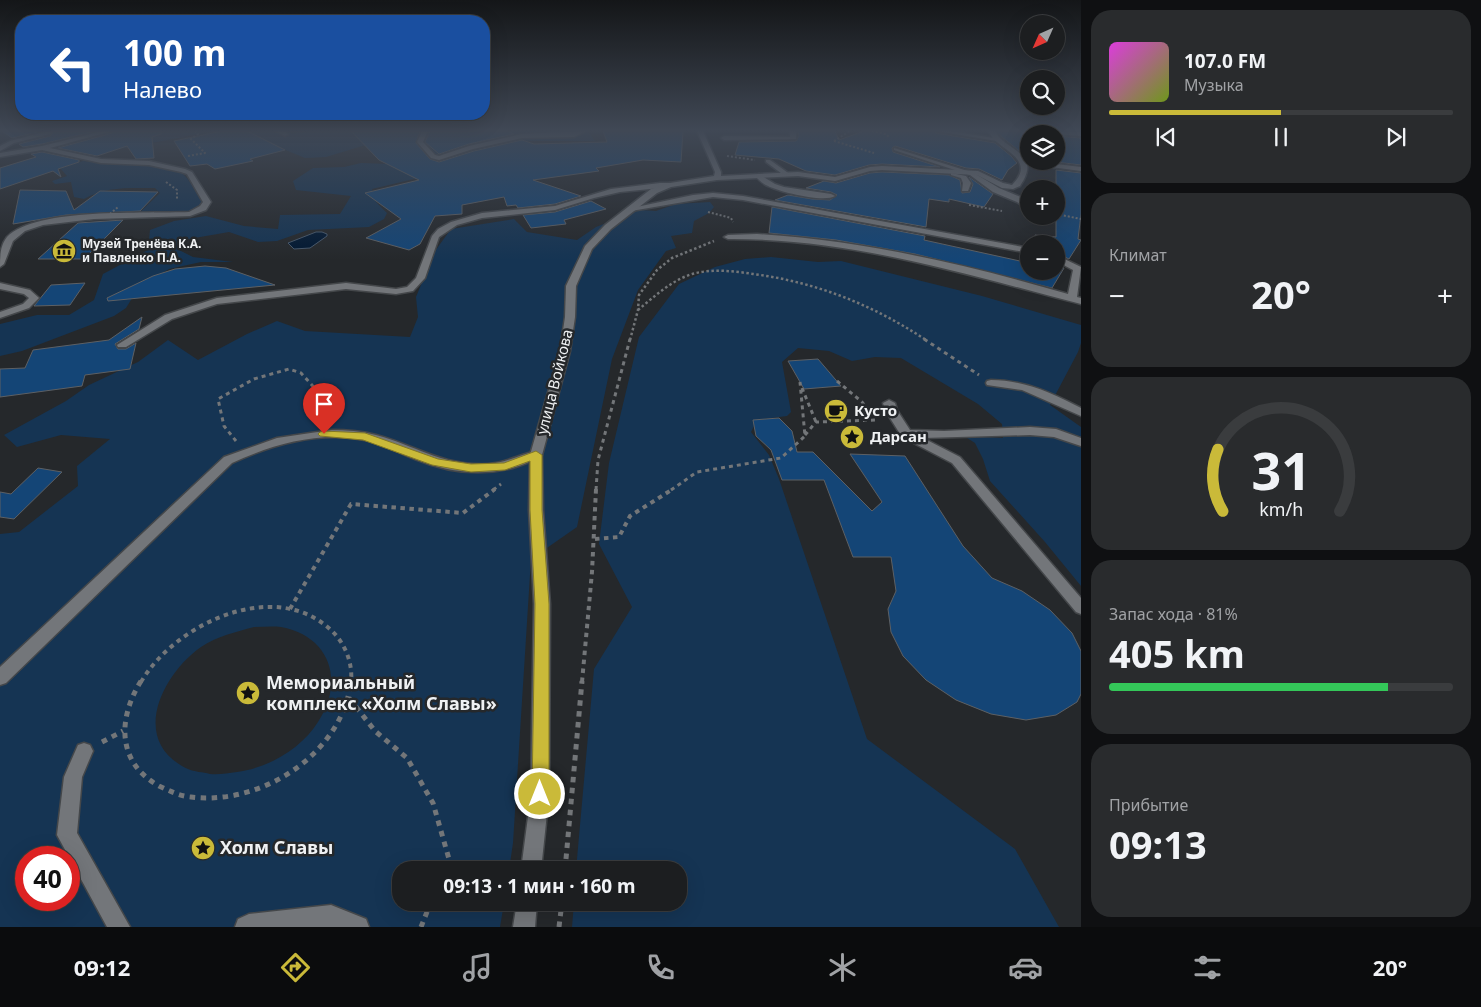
<!DOCTYPE html>
<html lang="ru">
<head>
<meta charset="utf-8">
<style>
  :root { --surface:#1c1e20; --page:#292b2d; --text:#f1f3f6; --muted:#a0a2a5; --line:#3a3c3e; --accent:#caba39 }
  body { margin:0; font-family:"Noto Sans",sans-serif; background:var(--page); color:var(--text); height:100vh; display:flex; flex-direction:column; font-size:19px; white-space:nowrap }
  * { box-sizing:border-box; margin:0 }
  p { font-size:16px; color:var(--muted) }
  .icon { flex:none; width:28px; height:28px; fill:none; stroke:currentColor; stroke-width:2; stroke-linecap:round; stroke-linejoin:round }
  .map { position:relative; flex:1; overflow:hidden }
  .side { display:flex; flex-direction:column; gap:10px; padding:10px; background:#0f1012; width:400px }
  .side>* { flex:none }
  .top-card { position:absolute; left:15px; top:15px; width:475px; height:105px; border-radius:20px; box-shadow:0 5px 20px #0002,0 0 0 1px var(--line); background:#1a4fa0; color:#fff; overflow:hidden }
  .needle { width:32px; rotate:225deg }
  .fabs { position:absolute; left:1020px; top:15px; display:grid; gap:10px }
  .fabs a { display:grid; place-items:center; width:45px; height:45px; border-radius:50%; background:var(--surface); box-shadow:0 5px 20px #0002,0 0 0 1px var(--line); font-size:25px }
  .speed { position:absolute; left:15px; top:846px; display:flex; gap:10px; font-size:25px; font-weight:700; text-align:center }
  .speed>* { display:grid; place-content:center; width:65px; height:65px; border-radius:50%; background:var(--surface); box-shadow:0 5px 20px #0002,0 0 0 1px var(--line); line-height:1 }
  .speed .limit { border:8px solid #d22; background:#fff; color:#111 }
  .pin { position:absolute; display:grid; place-items:center; width:42px; height:42px; color:#fff; margin:-51px -21px; border-radius:50% 50% 50% 0; rotate:-45deg; box-shadow:0 0 5px #0007 }
  .pin .icon { rotate:45deg }
  .me { position:absolute; width:55px; margin:-28px; rotate:0deg; stroke-linejoin:round; filter:drop-shadow(0 0 4px #0008) }
  .turn { display:flex; align-items:center; gap:18px; height:105px; padding:0 25px; font-size:22px }
  .turn .icon { width:65px; height:65px; stroke-width:2.5 }
  .turn b { display:block; font-size:35px; line-height:42px }
  .big { font-size:38px; font-weight:700; line-height:1.1 }
  .side .widget { flex:1; display:flex; flex-direction:column; justify-content:center; gap:8px; min-width:0; padding:0 18px; border-radius:20px; background:var(--page) }
  .side .dial { align-items:center; gap:0 }
  .dial svg { height:130px; overflow:visible; fill:none; stroke:var(--line); stroke-width:7; stroke-linecap:round; text-anchor:middle }
  .dial text { fill:var(--text); stroke:none }
  .song { display:flex; align-items:center; gap:15px }
  .cover { width:60px; height:60px; border-radius:8px; background:linear-gradient(135deg,hsl(300 70% 55%),hsl(80 70% 35%)) }
  .played { height:5px; border-radius:2px; background:linear-gradient(90deg,var(--accent) 50%,var(--line) 50%) }
  .keys { display:flex; justify-content:space-around; direction:ltr }
  .heat { display:flex; justify-content:space-between; align-items:center; font-size:28px; direction:ltr }
  .charge { height:8px; border-radius:4px; background:linear-gradient(90deg,#34c759 81%,var(--line) 0) }
  .trip { position:absolute; left:392px; top:861px; width:295px; height:50px; border-radius:20px; background:var(--surface); box-shadow:0 5px 20px #0002,0 0 0 1px var(--line); font-weight:700; line-height:50px; text-align:center }
  .dock { display:flex; height:80px; justify-content:space-around; align-items:center; background:#0b0c0d; color:var(--muted) }
  .dock .icon { width:35px; height:35px }
  .dock .on { color:var(--accent) }
  .dock b { font-size:22px; color:var(--text) }
  main { display:flex; flex:1; min-height:0 }
  .map>svg:first-child { display:block }
  .green { fill:#153453; fill-rule:evenodd }
  .water { fill:#011832; stroke:#48596c }
  .building { fill:#144576; stroke:#5d6064 }
  .lines { fill:none; stroke-linecap:round; stroke-linejoin:round }
  .service-casing { stroke:#44474a; stroke-width:3 }
  .minor-casing { stroke:#44474a; stroke-width:3 }
  .tertiary-casing { stroke:#44474a; stroke-width:3 }
  .path-far4 { stroke:#737679; stroke-width:2; stroke-dasharray:2 2; stroke-linecap:butt }
  .path-far3 { stroke:#737679; stroke-width:2.5; stroke-dasharray:2.5 2.5; stroke-linecap:butt }
  .path-far2 { stroke:#737679; stroke-width:3; stroke-dasharray:4 4; stroke-linecap:butt }
  .path-far1 { stroke:#737679; stroke-width:4; stroke-dasharray:4.5 4.5; stroke-linecap:butt }
  .path { stroke:#737679; stroke-width:5; stroke-dasharray:5.5 5.5; stroke-linecap:butt }
  .service { fill:#73767a; fill-rule:evenodd }
  .minor { fill:#73767a; fill-rule:evenodd }
  .tertiary { fill:#73767a; fill-rule:evenodd }
  .path-bridge { stroke:#737679; stroke-width:2; stroke-dasharray:2 2; stroke-linecap:butt }
  .route { fill:#caba39; stroke:#837925 }
  .labels { text-anchor:middle; stroke-width:5; stroke-linejoin:round; paint-order:stroke }
  .far-poi-label { font-size:12px; font-weight:bold; fill:#eff1f3; stroke:#25282b; text-anchor:start }
  .street-label { font-size:15px; fill:#eff1f3; stroke:#25282b }
  .poi-label { font-size:15px; font-weight:bold; fill:#eff1f3; stroke:#25282b; text-anchor:start }
  .near-poi-label { font-size:18px; font-weight:bold; fill:#eff1f3; stroke:#25282b; text-anchor:start }
</style>
</head>
<body>
<main>
<div class="map">
<svg width="1081" height="927" viewBox="0 0 1081 927">
  <rect width="100%" height="100%" fill="#25282b"/>
  <!-- green -->
  <path class="green" d="M125,131h90l-96,18 -33,-9z
    M244,131h42l6,3 17,-3h162l13,6 23,-6h81l7,10h-65l-8,4 -104,33 -46,11 4,13 11,11 -3,6 -15,8 -61,3 -31,11 -19,1 -29,-10 -46,8 -6,9 16,8 40,5h-32l-32,7 -30,18 -13,21 -12,8 -92,35 -22,5v-32l37,-9h32l25,-15 9,-26 45,-24 2,-20 24,-9 32,-5 38,10 34,3 2,-14 60,-1 11,-18 -55,-6 -3,-9 20,-13 31,-1 17,-4 28,1 -7,-24 -56,17 -21,1 -58,-24z
    M83,161c22,3 88,-1 102,15 7,7 11,18 17,26 -10,16 -47,12 -64,12l22,-21 -5,-5c-25,0 -49,-2 -71,11l-10,-2 -3,-15 -16,2 -3,-3 15,-5 -7,-8z
    M710,202l4,5 -5,6 -15,8 -2,12 -21,3 5,12 -10,3 -28,39 -26,69 -35,168 -46,32 -18,284 -4,27h-108v32l103,1 -4,24h-500v-393l19,-2 59,-46 -1,-20 33,-27 -49,-4 -44,12 -13,-12 62,-34 23,-16 49,-23 30,-22 30,20 49,-26 30,-13 28,10 105,6 8,-20 -2,-20 19,-46 16,-22 63,-10 13,13 50,8 19,-13 44,-17 16,1 20,-7zM254,627c9,0 18,-1 27,0 49,9 64,54 37,95 -17,27 -50,46 -81,50 -9,1 -18,3 -27,2 -7,-2 -16,-2 -22,-5 -59,-27 -27,-94 13,-122 16,-11 35,-15 53,-20zM26,858h43v42h-43z
    M771,257l47,5 23,-1 141,35 99,29v18l-3,9 -28,53 31,22v159l-36,-44 -55,-61 -7,-22 -8,-16 -11,-7 39,2 -1,-14 -24,-20 -77,-46 -26,-1 -23,4 -23,-10 -31,-3 -16,14 9,50 -4,4 -30,4 -6,12 18,23 10,24 88,260 148,110 44,78h-487l2,-24 105,-1v-32h-103l18,-201 38,-62 -33,-63 10,-81 30,-126 40,-53 36,-17 30,-8z"/>
  <!-- water -->
  <path class="water" d="M316,232h6l5,2v2l-17,12 -16,1 -6,-6z"/>
  <!-- building -->
  <path class="building" d="M2,131h40l-30,7z
    M51,131h45l-54,13 -19,3 -4,-3 31,-8 3,-3z
    M114,131h47v3l-9,3 2,21 -18,1 -9,-13 -30,10 -39,-8 54,-15z
    M222,131h25l38,19 -35,9 3,2 -38,8 -8,-5 -17,2 -16,-25z
    M351,131h69l-4,12 14,16 9,3 35,-11 48,-11 12,4 73,-2 -4,-11h80l-2,31 -38,-2 -47,8 3,3 -66,9 48,16 -26,8 -37,4 -2,-3 -9,1 -3,-9 -42,8v9l-27,2 -15,28 -11,6 -43,-12 35,-19 -36,-26 54,-13 -40,-20z
    M430,131h77l7,3 -45,10 -30,10 -14,-12z
    M798,131h37l4,9 25,-9h70l2,2 59,10 16,13 6,7 -9,7 -6,10 -23,-11 -13,-1 -71,-22 -3,2 1,4 47,15 -58,-3 -13,1 -34,10 -29,-4 -27,-12 -44,-4 4,-13 57,-1 3,-5z
    M997,131h28l-3,2 7,4v22l-27,-22z
    M1056,136l25,2v27l-25,-3z
    M42,152l37,8v2l-21,7 3,8 -8,-6 -53,18v-21l36,-11 -5,-3z
    M1056,170l25,3v41l-3,25 3,1 -12,19 -13,-6v-9h-19l-2,-9 21,2z
    M882,172l67,3 11,5 2,13 8,-1 3,-8 -4,-7 24,17 -9,13 -35,-8v3l-20,-3 -3,28 -151,-27 13,-5 24,4 18,1 7,-5 -6,-3 -25,-4 18,-7 12,2 34,-10z
    M20,190l46,1 8,19 26,-19 58,1 -18,19 -74,4 -53,9z
    M591,201l15,8 -42,11 2,4 -35,4 -8,-13 32,-3z
    M772,207l153,29 -1,4 105,23v8h27v-8l8,5 -12,20 -137,-34 -79,-14 -67,-7z
    M123,220l-39,39h-46l40,-36z
    M205,266l21,2 49,17 -167,16 -1,-3 46,-22 22,-7z
    M85,283l-15,22 -36,1 17,-21z
    M142,317l-3,12 -24,15 3,5h8l10,-6 -6,26 -45,6 -3,11 -82,11v-28l25,-1 8,-18 76,-10z
    M818,359l23,27 -37,3 -16,-28z
    M779,418l13,13 5,21h16l59,59 10,-9 -32,-48 55,2 58,90 29,32 30,13 28,19 22,23 9,18v43l-4,8 -21,13 -30,5 -35,-6 -35,-14 -30,-20 -23,-24 -12,-24 -3,-23 8,-18 -5,-34h-38l-29,-77h-42l-11,-30 -15,-14 -3,-16z
    M38,468l24,4 -48,47 -14,-2v-25l11,2z"/>
  <g class="lines">
    <!-- service casing -->
    <g class="service-casing">
      <path id="service" d="M48,131l3,2 -1,1 -36,9 -14,8v-5l10,-5z
        M276,131h7l5,3 -3,2z
        M422,131h6l-5,11 12,13 4,1 30,-10 53,-12 64,-3 -12,6 -52,1 -49,11 -34,11 -8,-2 -14,-16z
        M790,131h6v8l-72,1 -3,-2 3,-2 66,1z
        M936,131h14l50,8 -3,2z
        M1031,131l50,1v4l-37,-3 -17,2 -3,-2z
        M894,148l80,25 25,15 24,10 6,6v6l-12,-8 -24,-10 -23,-17 -76,-25z
        M766,160h4l21,15 -6,1 -19,-14z
        M1023,160l58,7v4l-60,-8v-2z
        M951,173l15,3 5,7 -3,8h-6l1,-8 -2,-5 -10,-3z
        M759,174l16,10 9,3 47,7 4,2c-11,7 -55,-4 -67,-10 -5,-2 -9,-6 -13,-10z
        M660,183h10l4,2 -4,2 -50,5 -26,6 -39,12 -73,8 -25,7 -18,12 -14,41 -12,13 -17,3 -50,-5 -129,15 -45,15 -46,28h-8l-1,-2 48,-30 52,-17 129,-15 50,6 11,-2 9,-9 16,-42 6,-7 13,-7 31,-9 73,-7 56,-17z
        M713,193l30,3 286,52v5l-286,-53 -30,-3 -82,14 -4,-2 66,-14z
        M757,234c104,6 212,31 311,60l5,-24 -17,-9v-6l25,12 -4,30 4,1v6c-116,-30 -232,-66 -353,-65l-4,-2 4,-2z
        M991,380c33,0 61,13 90,28v8l-59,-26 -35,-5 -1,-2 1,-2z
        M889,400l6,3 2,7 13,20 34,1 86,-4 26,2 25,9v8l-27,-9 -24,-2 -107,3 37,19 121,141v16l-5,-2 -124,-149 -50,-26 -17,-27 -2,-7z
        M331,430c15,0 30,1 45,5 41,11 66,31 112,29 17,-1 31,-9 48,-13l6,4 -2,3c-10,3 -21,9 -32,11 -31,7 -64,2 -93,-10 -16,-6 -32,-16 -50,-19 -45,-9 -92,4 -133,23l-226,220 -6,2v-18l224,-210 53,-19z
        M84,743l6,2 3,6 -11,26 -5,56 53,94h-23l-50,-92 7,-58 14,-32z
        M331,905l35,14 3,8h-134l3,-8 11,-5z"/>
    </g>
    <!-- minor casing -->
    <g class="minor-casing">
      <path id="minor" d="M103,131h9l-62,17 51,11 48,2 36,8 7,3 19,30 -5,8 -16,6 -96,3 -51,6 -18,6 -12,10 -9,23 -4,3c0,-11 0,-21 7,-30 29,-30 139,-23 182,-25l11,-6 3,-4 -16,-28 -6,-2 -32,-7 -48,-2 -59,-13 -42,7v-4l42,-7z
        M0,283l30,7 9,8 -10,10 -29,10v-6l23,-8 6,-6 -5,-4 -24,-5z"/>
    </g>
    <!-- tertiary casing -->
    <g class="tertiary-casing">
      <path id="tertiary" d="M697,131h6l18,41v4l77,-4 37,5 35,-10 12,-1 96,5 25,12 9,2c28,-28 -19,-36 -23,-54h6c11,21 48,21 25,55l-7,3 -11,-1 -25,-13 -95,-5 -12,1 -35,10 -37,-5 -81,4 -46,7 -14,6 -46,36 -19,20 -16,37 -1,31 -5,34 -28,104 1,55 7,94 -1,190 -8,76h-20l10,-76 3,-190 -5,-94 1,-55 30,-104 5,-34 1,-31 19,-40 20,-21 46,-36 19,-6 44,-7 1,-4z
        M517,902h20l-2,25h-22z"/>
    </g>
    <!-- path-far4 -->
    <path class="path-far4" d="M872,131l14,3 4,4
      M834,141l40,12
      M834,141l16,-10
      M188,156l17,-3 -14,-14 7,-5 -3,-3
      M727,156l28,4
      M166,182l11,8v10
      M969,205l33,6
      M708,212l23,6 2,4
      M1056,214l25,5"/>
    <!-- path-far3 -->
    <path class="path-far3" d="M638,310c17,-14 36,-32 58,-37 18,-4 38,-2 57,1 63,8 120,31 173,66
      M630,340l8,-30 1,-15 18,-25 15,-12 42,-17"/>
    <!-- path-far2 -->
    <path class="path-far2" d="M924,339l55,36
      M837,381l25,21 10,13
      M802,388l14,34
      M805,435l11,-13 59,-2
      M236,441l-12,-15 -6,-27 36,-20 35,-10 12,4 28,31 5,14
      M493,490l8,-6
      M596,490l2,-30 32,-121
      M671,490l26,-18 84,-14 24,-22 -5,-54"/>
    <!-- path-far1 -->
    <path class="path-far1" d="M595,539l24,-2 11,-21 43,-27
      M290,609l61,-105 112,9 32,-24
      M141,682c34,-58 133,-105 190,-52 14,13 22,33 20,52
      M582,682l10,-110 4,-83"/>
    <!-- path -->
    <path class="path" d="M141,681c-23,37 -25,81 18,105 11,5 20,10 32,11 71,9 152,-44 160,-116
      M349,698l26,33 32,27 26,45 16,56 -4,11
      M102,742l21,-11
      M565,870l17,-189
      M421,927l10,-25
      M559,927l3,-25"/>
    <!-- service -->
    <use href="#service" class="service"/>
    <!-- minor -->
    <use href="#minor" class="minor"/>
    <!-- tertiary -->
    <use href="#tertiary" class="tertiary"/>
    <!-- path-bridge -->
    <path class="path-bridge" d="M110,214l8,-7"/>
  </g>
  <!-- sky -->
  <linearGradient id="sky" x2="0" y2="1"><stop stop-color="#141618"/><stop offset="0.5" stop-color="#404855"/><stop offset="1" stop-color="#404855" stop-opacity="0"/></linearGradient>
  <rect width="1081" height="260" fill="url(#sky)"/>
  <!-- route -->
  <path class="route" d="M324,431l41,2 73,26 33,5 33,-1 32,-12 6,4v55l7,94v190l-3,6 -6,3 -6,-3 -2,-6 3,-190 -5,-94v-49l-25,9 -34,2 -39,-7 -69,-25 -43,-4 -2,-2 2,-2z"/>
  <!-- icons -->
  <defs>
    <g id="museum-disc" transform="scale(1.25)"><circle r="9.5" fill="#caba39" stroke="#25282b"/><path d="M0-6L6-3V-2H-6V-3ZM-5-1h2V3h-2ZM-1-1h2V3h-2ZM3-1h2V3H3ZM-6 4H6V6H-6Z" fill="#111"/></g>
    <g id="cafe-disc" transform="scale(1.25)"><circle r="9.5" fill="#caba39" stroke="#25282b"/><path d="M-5.5-4.5H6V0H3Q3 3.5 0 3.5H-2.5Q-5.5 3.5-5.5 0ZM3-3.2v2h1.7v-2ZM-6 4.5H4V6H-6Z" fill="#111"/></g>
    <g id="sight-disc" transform="scale(1.25)"><circle r="9.5" fill="#caba39" stroke="#25282b"/><path d="M0-6L1.8-2.2L6-1.7L2.9 1.2L3.7 5.4L0 3.3L-3.7 5.4L-2.9 1.2L-6-1.7L-1.8-2.2Z" fill="#111"/></g>
  </defs>
  <g fill-rule="evenodd">
    <use href="#museum-disc" x="64" y="251"/>
    <use href="#cafe-disc" x="836" y="411"/>
    <use href="#sight-disc" x="852" y="437"/>
    <use href="#sight-disc" x="248" y="693"/>
    <use href="#sight-disc" x="203" y="848"/>
  </g>
  <g class="labels">
    <!-- far-poi labels -->
    <g class="far-poi-label">
      <text x="82" y="248">Музей Тренёва К.А.<tspan x="82" dy="14">и Павленко П.А.</tspan></text>
    </g>
    <!-- street labels -->
    <g class="street-label">
      <text transform="translate(555 382) rotate(-76)" y="5">улица Войкова</text>
    </g>
    <!-- poi labels -->
    <g class="poi-label">
      <text x="854" y="416">Кусто</text>
      <text x="870" y="442">Дарсан</text>
    </g>
    <!-- near-poi labels -->
    <g class="near-poi-label">
      <text x="266" y="689">Мемориальный<tspan x="266" dy="21">комплекс «Холм Славы»</tspan></text>
      <text x="220" y="854">Холм Славы</text>
    </g>
  </g>
</svg>
<div class="fabs">
<a><svg class="needle" viewBox="-14 -14 28 28"><path d="M0-13l5 13h-10z" fill="#e53935"/><path d="M0 13l5-13h-10z" fill="#a0a2a5"/></svg></a>
<a><svg class="icon" aria-label="search" viewBox="0 0 24 24"><circle cx="10" cy="10" r="6"/><path d="M15 15l6 6"/></svg></a>
<a><svg class="icon" aria-label="layers" viewBox="0 0 24 24"><path d="M12 4l9 5-9 5-9-5zM3 14l9 5 9-5"/></svg></a>
<a>+</a>
<a>−</a>
</div>
<div class="speed"><div class="limit">40</div></div>
<div class="pin" style="left:324px;top:434px;background:#d93025"><svg class="icon" aria-label="arrive" viewBox="0 0 24 24"><path d="M6 21V4h12l-3 4 3 4H6"/></svg></div>
<svg class="me" style="left:540px;top:794px" viewBox="-20 -20 40 40"><circle r="17" fill="#caba39" stroke="#fff" stroke-width="3"/><path d="M0-11L8 9 0 5-8 9z" fill="#fff"/></svg>
<div class="trip">09:13 · 1 мин · 160 m</div>
<div class="top-card">
<div class="turn"><svg class="icon" aria-label="left" viewBox="0 0 24 24"><path d="M17 20v-9H6M10 6l-5 5 5 5"/></svg><div><b>100 m</b>Налево</div></div>
</div>
</div>
<section class="side">
<div class="widget">
<div class="song"><i class="cover"></i><div><b>107.0 FM</b><p>Музыка</p></div></div>
<div class="played"></div>
<div class="keys"><svg class="icon" aria-label="previous" viewBox="0 0 24 24"><path d="M18 5L8 12l10 7zM5 5v14"/></svg><svg class="icon" aria-label="pause" viewBox="0 0 24 24"><path d="M8 5v14M16 5v14"/></svg><svg class="icon" aria-label="next" viewBox="0 0 24 24"><path d="M6 5l10 7-10 7zM19 5v14"/></svg></div>
</div>
<div class="widget"><p>Климат</p>
<div class="heat"><a>−</a><b class="big">20°</b><a>+</a></div>
</div>
<div class="widget dial"><svg viewBox="0 0 100 80">
<path d="M14 69A42 42 0 1 1 86 69"/>
<path d="M14 69A42 42 0 0 1 11 31" stroke="#caba39"/>
<text x="50" y="56" font-size="32" font-weight="700">31</text>
<text x="50" y="72" font-size="11">km/h</text>
</svg></div>
<div class="widget"><p>Запас хода · 81%</p><b class="big">405 km</b><div class="charge"></div></div>
<div class="widget"><p>Прибытие</p><b class="big">09:13</b></div>
</section>
</main>
<nav class="dock">
<b>09:12</b>
<svg class="icon on" aria-label="directions" viewBox="0 0 24 24"><path d="M12 3l9 9-9 9-9-9zM9 14v-3h6M13 9l2 2-2 2"/></svg>
<svg class="icon" aria-label="music" viewBox="0 0 24 24"><path d="M9 18V5l10-2v13"/><circle cx="6" cy="18" r="3"/><circle cx="16" cy="16" r="3"/></svg>
<svg class="icon" aria-label="phone" viewBox="0 0 24 24"><path d="M5 4h4l2 5-3 2q2 4 5 5l2-3 5 2v4C11 20 4 13 5 4z"/></svg>
<svg class="icon" aria-label="climate" viewBox="0 0 24 24"><path d="M12 3v18M4 7l16 10M4 17L20 7"/></svg>
<svg class="icon" aria-label="car" viewBox="0 0 24 24"><path d="M5 17H2v-5l4-1 3-4h7l3 4 3 1v5h-3M9 17h6M6 11h13"/><circle cx="7" cy="17" r="2"/><circle cx="17" cy="17" r="2"/></svg>
<svg class="icon" aria-label="filters" viewBox="0 0 24 24"><path d="M4 7h16M4 17h16"/><circle cx="9" cy="7" r="2"/><circle cx="15" cy="17" r="2"/></svg>
<b>20°</b>
</nav>
</body>
</html>
